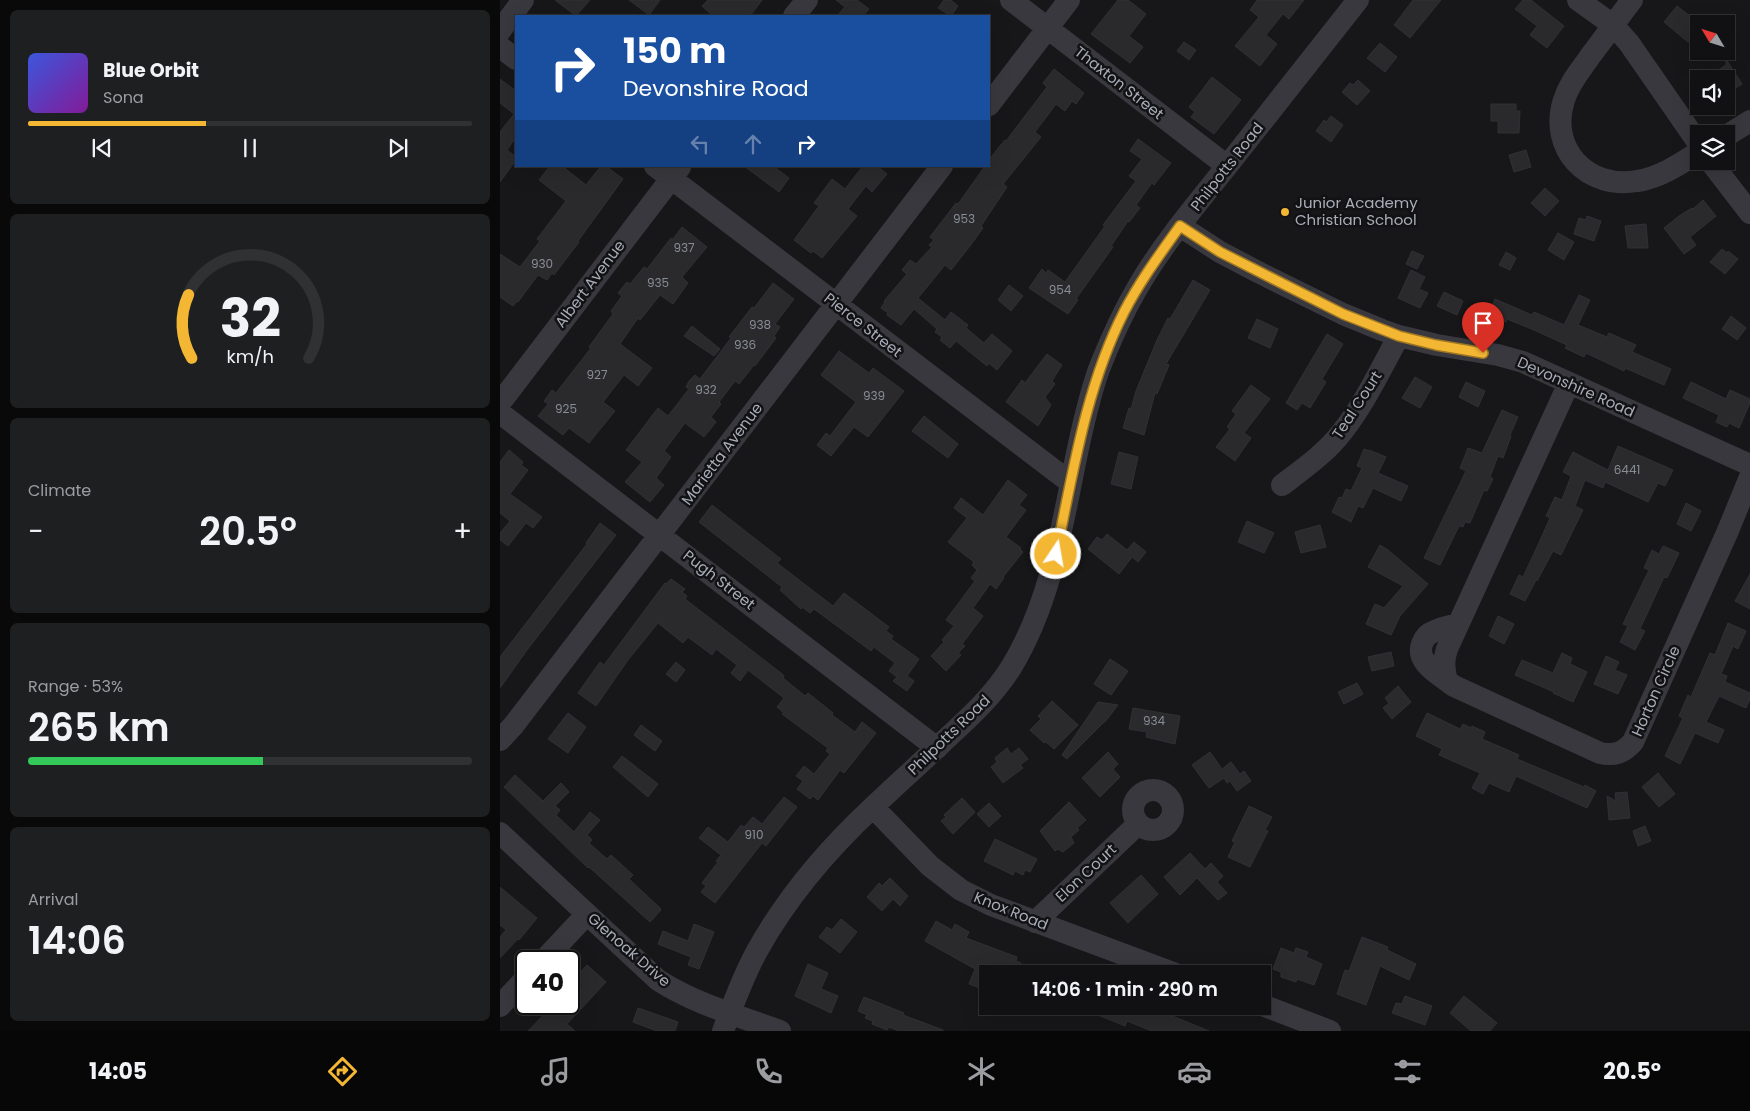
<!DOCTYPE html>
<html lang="en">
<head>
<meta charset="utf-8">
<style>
  :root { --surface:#111113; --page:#1e1f21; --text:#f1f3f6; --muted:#9c9da0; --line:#303133; --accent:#f3b734 }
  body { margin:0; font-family:Poppins,sans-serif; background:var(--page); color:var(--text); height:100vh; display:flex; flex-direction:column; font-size:19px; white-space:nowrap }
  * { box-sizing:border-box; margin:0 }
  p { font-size:16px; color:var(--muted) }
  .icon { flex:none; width:28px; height:28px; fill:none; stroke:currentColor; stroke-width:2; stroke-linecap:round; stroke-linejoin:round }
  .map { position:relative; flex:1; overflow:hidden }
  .drawer { display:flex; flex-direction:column; gap:10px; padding:10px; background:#09090a; width:500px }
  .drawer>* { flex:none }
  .banner { position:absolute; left:15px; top:15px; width:475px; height:152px; border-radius:0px; box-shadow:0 5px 20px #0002,0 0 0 1px var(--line); background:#1a4fa0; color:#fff; overflow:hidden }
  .needle { width:32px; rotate:308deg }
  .fabs { position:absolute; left:1190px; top:15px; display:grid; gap:10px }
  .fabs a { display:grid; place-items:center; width:45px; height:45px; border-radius:0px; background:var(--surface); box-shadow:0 5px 20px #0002,0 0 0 1px var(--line); font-size:25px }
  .speed { position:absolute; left:15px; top:950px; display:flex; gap:10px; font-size:25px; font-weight:700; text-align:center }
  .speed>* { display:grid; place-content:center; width:65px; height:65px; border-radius:50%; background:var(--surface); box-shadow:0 5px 20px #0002,0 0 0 1px var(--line); line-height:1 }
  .speed .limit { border:2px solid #111; border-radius:8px; background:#fff; color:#111 }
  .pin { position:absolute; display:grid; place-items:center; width:42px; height:42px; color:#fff; margin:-51px -21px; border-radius:50% 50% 50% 0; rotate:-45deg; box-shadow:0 0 5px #0007 }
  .pin .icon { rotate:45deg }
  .me { position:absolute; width:55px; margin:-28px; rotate:12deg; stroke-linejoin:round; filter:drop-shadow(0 0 4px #0008) }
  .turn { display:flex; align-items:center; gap:18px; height:105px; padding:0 25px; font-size:22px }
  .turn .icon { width:65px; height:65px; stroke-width:2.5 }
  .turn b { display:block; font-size:35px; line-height:42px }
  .lanes { display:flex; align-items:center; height:48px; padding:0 25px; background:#0003; justify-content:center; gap:25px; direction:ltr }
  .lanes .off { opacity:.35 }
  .big { font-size:38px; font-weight:600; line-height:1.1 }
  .drawer .tile { flex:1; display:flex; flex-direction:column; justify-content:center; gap:8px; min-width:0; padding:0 18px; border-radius:8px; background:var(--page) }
  .drawer .dial { align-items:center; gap:0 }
  .dial svg { height:130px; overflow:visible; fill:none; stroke:var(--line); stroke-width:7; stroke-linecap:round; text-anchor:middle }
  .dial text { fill:var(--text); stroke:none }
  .song { display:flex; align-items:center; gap:15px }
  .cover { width:60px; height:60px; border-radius:8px; background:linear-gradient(135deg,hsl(230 70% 55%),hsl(290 70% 35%)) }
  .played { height:5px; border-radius:2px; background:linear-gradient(90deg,var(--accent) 40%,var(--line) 40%) }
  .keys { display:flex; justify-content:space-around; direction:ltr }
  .heat { display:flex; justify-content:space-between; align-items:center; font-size:28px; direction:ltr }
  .charge { height:8px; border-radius:4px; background:linear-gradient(90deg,#34c759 53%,var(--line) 0) }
  .trip { position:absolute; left:479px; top:965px; width:292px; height:50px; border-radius:0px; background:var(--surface); box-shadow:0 5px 20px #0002,0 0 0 1px var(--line); font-weight:600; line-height:50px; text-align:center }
  .tabs { display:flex; height:80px; justify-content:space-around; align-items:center; background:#070708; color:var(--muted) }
  .tabs .icon { width:35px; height:35px }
  .tabs .current { color:var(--accent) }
  .tabs b { font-size:22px; color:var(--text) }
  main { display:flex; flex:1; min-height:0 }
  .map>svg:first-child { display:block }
  .building { fill:#2a2a2d; stroke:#313135 }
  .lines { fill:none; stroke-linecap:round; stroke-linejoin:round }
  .minor { stroke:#38383e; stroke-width:22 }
  .route-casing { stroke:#9e7722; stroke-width:12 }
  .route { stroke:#f3b734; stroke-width:9 }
  .poi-dot { fill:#f3b734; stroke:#121214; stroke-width:2 }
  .labels { text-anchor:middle; stroke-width:5; stroke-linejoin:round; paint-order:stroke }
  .number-label { font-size:12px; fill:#888c95 }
  .street-label { font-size:15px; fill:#a9adb9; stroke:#121214 }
  .poi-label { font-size:15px; fill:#a9adb9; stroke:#121214; text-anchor:start }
</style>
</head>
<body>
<main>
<section class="drawer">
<div class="tile">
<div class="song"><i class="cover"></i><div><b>Blue Orbit</b><p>Sona</p></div></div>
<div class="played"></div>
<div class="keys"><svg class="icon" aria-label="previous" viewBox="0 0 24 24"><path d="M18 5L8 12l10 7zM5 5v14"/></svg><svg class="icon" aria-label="pause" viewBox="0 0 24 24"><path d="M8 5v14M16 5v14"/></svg><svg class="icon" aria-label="next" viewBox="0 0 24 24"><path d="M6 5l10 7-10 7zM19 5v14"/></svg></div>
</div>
<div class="tile dial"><svg viewBox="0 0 100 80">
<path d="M14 69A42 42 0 1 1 86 69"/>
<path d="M14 69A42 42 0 0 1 12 30" stroke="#f3b734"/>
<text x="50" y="56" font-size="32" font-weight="700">32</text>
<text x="50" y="72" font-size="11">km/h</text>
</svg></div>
<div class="tile"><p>Climate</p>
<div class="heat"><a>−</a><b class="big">20.5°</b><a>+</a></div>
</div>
<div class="tile"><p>Range · 53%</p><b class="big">265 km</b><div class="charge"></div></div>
<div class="tile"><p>Arrival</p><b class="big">14:06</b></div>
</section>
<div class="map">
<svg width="1250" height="1031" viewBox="0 0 1250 1031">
  <rect width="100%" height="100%" fill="#171719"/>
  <!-- building -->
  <path class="building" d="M55,0h35l-14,16z
    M129,0h31l-11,15z
    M208,0h54l-12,16h-37l-11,-10z
    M336,0h21l12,9 -6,7h-26l8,-9z
    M444,0h7l7,6 -7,10 -13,-8z
    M618,0h10l18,14 -17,22 14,11 -13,16 -39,-29z
    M757,0h47l-15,19 -6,-5 -17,21 11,9 -17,22 -25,-20 24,-29 -9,-7z
    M913,0h28l-31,38 -16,-13z
    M1023,0h8l33,26 -17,22 -17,-13 7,-9 -22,-17z
    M1177,6l23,18h-1v4l-11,14 -24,-20z
    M684,42l12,8 -7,10 -12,-9z
    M880,43l17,14 -12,15 -18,-14z
    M1226,59l16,25 -16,10v-15h-21l21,-14z
    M554,69l30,24 -8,11 -4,-3 -7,10 -9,-7 -21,28 6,5 -38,47 4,3 -26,39 2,2 -13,18 -19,24 -6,-5 -27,33 27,22 6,-8 17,13 -2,3 18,15 8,-9 20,17 -15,19 -8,-7 -2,3 -31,-25 -6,7 -10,-8 2,-3 -7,-5 2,-3 -23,-20 -13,16 -14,-10 1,-2 -7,-5 4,-6 -1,-1 23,-27 -5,-4 8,-10 6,4 16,-17 -3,-2 5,-5 -4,-3 26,-34 2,1 27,-38h4v-6l10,-13 6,-7 1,1 41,-54 -4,-4z
    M712,77l29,23 -27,34 -23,-17 4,-5 -6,-5z
    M0,79l16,12v46l-9,13 9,7v3l-16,22v-50l14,-18 -14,-11z
    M858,80l12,11 -13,14 -15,-13 8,-9 3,2z
    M991,104h25v7h4l-1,22h-21v-12h-7z
    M831,116l12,9 -12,17 -15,-11 8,-11 2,2z
    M638,139l33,24 -17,22 -2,-2 -16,22 4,3 -11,14 -1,-1 -17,25 2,1 -37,52 2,1 -10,14 -39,-26 13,-19 4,4 2,-3 17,12 40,-56 -2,-1 33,-44 -7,-5 13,-17 -12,-8z
    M1026,150l5,17 -17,5 -5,-17z
    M50,166h12l24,19 15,-19h5l17,13 -45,62 1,1 -25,33 -2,-2 -5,7 -9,-5 -20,27 -1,-1 -4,5 -13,-9v-43l20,13 20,-26 -3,-2 29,-38 -27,-21z
    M244,166h29l16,12 -10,14z
    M363,166h14l10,8 -15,18 -6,-6 -18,23 9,7 -35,42 -9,-7 -2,2 -17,-13 25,-34 -5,-3 18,-24 13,10z
    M1045,188l14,13 -14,15 -14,-13z
    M1203,200l13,16 -26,21 6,8 -12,9 -20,-26 15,-12 13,-8 1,1z
    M1087,216l14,5 -7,20 -20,-7 5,-16 7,2z
    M1146,224l2,24h-20l-3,-22z
    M182,227l25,20 -25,30 6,6 -15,21 -13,-9 -20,25 -2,-2 -18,26 32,24 -14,18 -14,-11 -21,27 12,9 -26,32 -20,-15 -6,7 -25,-19 10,-12 -4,-3 8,-11 4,3 35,-45 -2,-1 24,-33 -2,-3 11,-15 -4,-3 9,-11 3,2 14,-17 3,2 24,-31 2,1z
    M1058,233l16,9 -10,18 -16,-10z
    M1222,249l5,4 1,-2 10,8 -13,15 -15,-12z
    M912,251l12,5 -7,13 -11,-5z
    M1006,252l10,6 -6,12 -11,-5z
    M911,270l14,7 -6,12 9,4 -8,15 -22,-10z
    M693,280l17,10 -44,74 3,1 -12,29 -2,-1 -11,42 -21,-7 6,-20 2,1 5,-18 21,-51 11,-22 2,1z
    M273,283l21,16 -19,25 5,3 -6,9 2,2 -21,28 -1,-1 -15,19 -4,-3 -16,21 2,2 -10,13 5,5 -12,15 -19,-14 -21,28 7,6 -15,21 8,7 -14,17 -25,-20 17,-20 -16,-12 32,-42 10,8 21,-27 -3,-2 3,-6 6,-6 5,4 31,-41 -2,-1 23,-30 2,1z
    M509,285l14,11 -12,15 -13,-11z
    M944,292l19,9 -6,14 -20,-9z
    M1079,295l11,5 -12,25 29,12 2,-4 27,12 -4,7 39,17 -7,16 -39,-17 -1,3 -38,-18 -2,4 -19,-9 2,-3 -33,-15 -27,-11 -1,3 -17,-8 6,-15 37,16 2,-3 30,13z
    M1231,316l15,12 -9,12 -15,-11z
    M757,319l21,10 -8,19 -22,-10z
    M192,326l28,23 -6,7 -30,-20z
    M827,334l16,10 -21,35 4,3 -16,26 -8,-5 -5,7 -11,-7z
    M339,351l30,22 4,-5 31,23 -36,46 -14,-10 -23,29 -14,-11 9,-12 4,3 26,-34 -35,-27z
    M547,354l15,11 -10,16 3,3 -10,13 6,8 -13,21 -32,-24 16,-22 3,3z
    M915,377l17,10 -12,21 -18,-10z
    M966,382l19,9 -7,16 -19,-10z
    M1191,382l35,17 4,-9 20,9v4l-11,25 -10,-5 -2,4 -11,-5 3,-7 -36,-17z
    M751,385l19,14 -26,34 7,5 -16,23 -19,-14 14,-18 -3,-2 9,-13 -4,-3z
    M1002,410l16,7 -8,18 1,1 -8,22 -5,-2 -8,21 3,2 -6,12 -3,-1 -14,33 -5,-1 -2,5 -4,-1 -19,39 -16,-7 42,-87 -6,-3 8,-20 14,5z
    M424,416l34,28 -10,14 -36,-27z
    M1118,446l55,24 -8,16 -7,-3 -10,19 -43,-20 -2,6 -18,-8 -10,26 8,4 -22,45 -8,-4 -16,30 -1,-1 -11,21 -15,-7 9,-19 4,2 15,-32 12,-27 -4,-2 9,-19 7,3 9,-24 -8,-4 10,-20 35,18z
    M864,449l5,2v-1l17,7 -8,16 30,13 -7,15 -28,-13 -10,20 -5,-2 -7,16 -19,-10 7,-15 3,1 4,-9 5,2 11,-23 -5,-2z
    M9,450l14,12 -2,3 7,5 -18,24 32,23 -9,11 -7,-5 -18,23 -8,-6v-7l10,-12 -10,-8v-51z
    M619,452l19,5 -7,32 -20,-5z
    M508,480l19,15 -8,10 7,5 -20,27 15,11 -1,1 3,3 -20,25 1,1 -8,11 -6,-5 -17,24 10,8 -21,28 3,2 -7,7 3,2 -15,16 -15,-15 13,-14 -2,-2 12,-14 -8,-6 29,-39 -4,-3 6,-8 -5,-5 2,-3 -26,-20 19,-24 -13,-10 7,-10 22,17z
    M1186,503l15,8 -10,20 -14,-7z
    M212,505l69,54 -4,4 56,43 11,-13 45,34 -3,4 7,5 -2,3 28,20 -12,17 7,5 -7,10 -14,-10 4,-4 -8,-6 6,-8 -21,-16 -3,4 -57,-42 -4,4 -8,-6 -1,2 -21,-19 2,-3 -83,-65z
    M747,521l27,12 -10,20 -26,-11z
    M100,523l16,12 -89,115 -27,38v-31l87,-113 -1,-1z
    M820,525l6,22 -25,6 -6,-21z
    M607,534l20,16 7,-8 12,10 -8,10 -6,-5 -13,17 -31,-25 9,-12 5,3z
    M880,545l8,5 40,34 -28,32 -9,19 -25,-11 9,-20 9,4 19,-22 -35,-19z
    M1163,546l16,7 -12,25 -3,-1 -24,52 5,2 -10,19 -15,-8 8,-16 -5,-2 26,-54 -5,-2 8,-18 7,4z
    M1250,574v35l-15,-8z
    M171,579l14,10 -3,3 5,4 -2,3 96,74 3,3 -1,2 22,18 3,-3 25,20 -1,2 23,17 7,-10 14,11 -32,40 -4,-3 -22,30 -5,-4 -3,3 -13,-10 6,-8 -7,-5 8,-10 10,8 16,-20 -4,-3 2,-3 -46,-34 2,-1 -7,-6 7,-9 -36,-28 -8,11 -9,-8 6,-8 -21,-16 -4,6 -24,-18 -5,6 -25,-20 -30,37 -32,46 -18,-13 22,-31 4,3 61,-82 1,1z
    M998,616l16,8 -10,20 -15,-8z
    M1228,623l18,8 -8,18 -5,-3 -12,28 6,2 -2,6 25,11v6l-4,9 -27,-12 -13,26 18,8 -6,13 -23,-10 -15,31 -15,-8 18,-38 -4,-2 9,-21 3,2 19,-44 5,2z
    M891,652l3,14 -22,5 -4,-14z
    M1062,653l10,5 -2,6 17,8 -14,30 -20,-9 1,-1 -39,-17 7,-15 31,13z
    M1106,656l13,6 -4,8 12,5 -9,19 -24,-10z
    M610,659l18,12 -17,24 -17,-11z
    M176,662l9,8 -9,12 -10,-8z
    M857,683l6,11 -19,10 -6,-12z
    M898,686l13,16 -19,17 -9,-11 6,-5 -4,-5z
    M552,701l26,24 -24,24 -8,-7 -2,1 -14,-13 11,-11 -3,-3z
    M598,702l20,3 -13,17h-1l-37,37 -5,-4z
    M633,708l47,8 -5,28 -29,-7 1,-5 -18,-3z
    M68,713l18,14 -18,26 -20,-14z
    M927,713l33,16 3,-5 8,4 1,-2 13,6 -3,7 37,16 -2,4 67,28 1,-2 11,6 -9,17 -71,-32 -7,16 -20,-9 -6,11 -11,-6 8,-15 -41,-18 3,-6 -26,-13z
    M141,725l21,16 -7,10 -21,-16z
    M507,748l4,6 8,-6 9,11 -8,6 3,3 -20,15 -12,-16 6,-5 -2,-4z
    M608,752l10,12 -5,5 7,8 -20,20 -18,-19z
    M710,752l12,17 9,-7 9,12 4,-3 7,10 -14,10 -7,-10 -3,2 -3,-5 -15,10 -17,-23z
    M122,756l36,28 -10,13 -35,-30z
    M1158,773l17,21 -16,13 -17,-20z
    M15,775l28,26 18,-18 8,9 -14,14 5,4 -4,5 18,17 16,-20 10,8 -13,15 5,5 -3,3 18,16 4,-4 22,20 -4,4 31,29 1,2 -11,12 -61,-55 -1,1 -84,-81z
    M1127,792l3,26 -21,2 -2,-24 9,5 -1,-8z
    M284,797l13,10 -31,39 -4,-3 -47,60 -14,-11 5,-6 -4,-3 16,-21 -2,-1 5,-6 -22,-17 9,-11 20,15 13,-17 3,2 9,-10 9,7z
    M462,798l13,14 -22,22 -12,-13 5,-4 -2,-2z
    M569,802l17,18 -9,8 2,2 -8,7 3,6 -11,9 -5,-3 -3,2 -15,-20z
    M489,803l12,13 -12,11 -12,-13z
    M749,806l23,11 -7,13 3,1 -18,36 -22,-10 7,-15 -3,-1z
    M1145,826l6,15 -13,5 -5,-15z
    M495,839l42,20 -7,13 -5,-2 -2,5 -8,-4 -2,4 -29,-14z
    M690,853l15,16 6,-6 12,13 -6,6 10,11 -9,7 -21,-22 -17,17 -16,-18z
    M641,875l17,19 -30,29 -18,-20z
    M390,878l18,18 -8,10 -7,-7 -11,12 -15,-14 12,-14 3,3z
    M0,887l37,31 -18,22 -1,-1 -18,19v-21l6,-7 -6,-5z
    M341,919l16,13 -17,21 -21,-16 8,-10 5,3z
    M436,921l16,9 3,-6 14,8 -3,6 51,19 -1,4 5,2 -4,11h-29v17l-19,-7 6,-15 -50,-28z
    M194,924l20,8 -15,37 -11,-4 3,-8 -33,-13 5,-13 25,10z
    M862,937l26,10 -1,3 29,14 -7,16 -29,-14 -14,39 -29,-11 8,-24 4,1z
    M781,948l13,5 2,-5 12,4 -2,5 16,7 -8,21 -17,-6 -1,3 -15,-5v-5l-8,-3z
    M308,964l20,9 -7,16 17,7 -7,17 -36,-17z
    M87,965l19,17 -39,42 8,7h-47l22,-23 7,6 9,-10h3v-3l14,-17 -7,-7z
    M905,996l27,10 -7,19 -33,-12 4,-10 6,1z
    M964,996l33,27 -7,8h-19l-21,-18z
    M364,997l40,16 -1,2 40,15v1h-44l-10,-4 -2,3 -15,-6 1,-3 -8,-3 2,-3 -9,-4z
    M576,1006h72l61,25h-57l-25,-10 -2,5z
    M138,1008l40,14 -3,9h-18l-24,-9z"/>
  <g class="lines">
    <!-- minor -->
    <path class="minor" d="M511,0l216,166
      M1078,0l35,25 16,18 70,101
      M1132,0c-14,18 -27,37 -41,55 -10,15 -22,28 -27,45 -16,49 24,90 73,81 22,-3 43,-17 62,-29
      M294,16l13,-16
      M0,31l23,-31
      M0,47l16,12
      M489,105l80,-105
      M1226,136l24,-15
      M1210,161l40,52
      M155,166l416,317
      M680,226l40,26 40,21 83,41 39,16 17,6 38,9 61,10 25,7 227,103
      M1069,383l-122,266c-4,12 -3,20 0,32l7,5 146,67c15,3 23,0 33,-11l94,-209 23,-56
      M0,403l180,-236
      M0,413l437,335
      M782,485c21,-16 44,-32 60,-53 23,-29 39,-64 57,-96
      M947,681c-12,-9 -31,-20 -25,-37 2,-6 7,-11 13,-13 7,-4 16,-5 23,-7
      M0,740l13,-14 429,-560
      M633 810a20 20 0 1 1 40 0a20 20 0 1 1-40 0Z
      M373,807l57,59 31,24 30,15 185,69
      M0,833l158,147c37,24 81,36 122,51
      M535,922l103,-98
      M43,961l44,-47
      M762,1005l68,26
      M0,1006l26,-28
      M223,1031c10,-27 20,-54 34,-80 30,-54 71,-102 116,-144 24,-23 49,-45 73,-68 24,-22 49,-45 66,-73 39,-65 50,-140 65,-213 6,-28 12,-56 22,-84 11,-28 24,-57 40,-84 27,-46 63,-87 96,-129 41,-52 82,-104 123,-156"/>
  </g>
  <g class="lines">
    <!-- route casing -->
    <g class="route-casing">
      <path id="route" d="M556,554c17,-82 30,-167 68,-242 16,-31 36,-58 56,-86l40,26 123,62 56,22 37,9 47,8"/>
    </g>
    <!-- route -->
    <use href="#route" class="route"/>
  </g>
  <!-- markers -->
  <circle class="poi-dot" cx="785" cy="212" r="5"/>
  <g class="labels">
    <!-- number labels -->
    <g class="number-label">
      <text x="464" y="223">953</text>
      <text x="184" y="252">937</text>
      <text x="42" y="268">930</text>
      <text x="158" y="287">935</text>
      <text x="560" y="294">954</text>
      <text x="260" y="329">938</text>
      <text x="245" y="349">936</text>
      <text x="97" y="379">927</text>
      <text x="206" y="394">932</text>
      <text x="374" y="400">939</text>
      <text x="66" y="413">925</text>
      <text x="1127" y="474">6441</text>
      <text x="654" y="725">934</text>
      <text x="254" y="839">910</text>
    </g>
    <!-- street labels -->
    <g class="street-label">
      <text transform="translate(619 83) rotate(38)" y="5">Thaxton Street</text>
      <text transform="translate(727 167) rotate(-52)" y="5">Philpotts Road</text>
      <text transform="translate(90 284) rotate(-53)" y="5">Albert Avenue</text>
      <text transform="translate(363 325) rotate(38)" y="5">Pierce Street</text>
      <text transform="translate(1076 387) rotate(24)" y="5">Devonshire Road</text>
      <text transform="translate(857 405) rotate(-57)" y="5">Teal Court</text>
      <text transform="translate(222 454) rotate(-53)" y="5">Marietta Avenue</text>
      <text transform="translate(219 580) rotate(38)" y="5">Pugh Street</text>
      <text transform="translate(1156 691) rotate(-66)" y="5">Horton Circle</text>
      <text transform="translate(449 735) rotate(-44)" y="5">Philpotts Road</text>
      <text transform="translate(586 873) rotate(-43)" y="5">Elon Court</text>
      <text transform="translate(511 911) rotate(22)" y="5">Knox Road</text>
      <text transform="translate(129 950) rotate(41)" y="5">Glenoak Drive</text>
    </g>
    <!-- poi labels -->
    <g class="poi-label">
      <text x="795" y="208">Junior Academy<tspan x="795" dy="17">Christian School</tspan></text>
    </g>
  </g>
</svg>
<div class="fabs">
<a><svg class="needle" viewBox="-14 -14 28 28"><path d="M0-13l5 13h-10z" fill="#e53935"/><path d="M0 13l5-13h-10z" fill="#9c9da0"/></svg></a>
<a><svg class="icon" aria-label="sound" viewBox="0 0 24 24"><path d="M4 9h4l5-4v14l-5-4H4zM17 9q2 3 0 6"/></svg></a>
<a><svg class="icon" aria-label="layers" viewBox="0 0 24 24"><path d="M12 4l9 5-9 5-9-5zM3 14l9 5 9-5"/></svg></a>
</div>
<div class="speed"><div class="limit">40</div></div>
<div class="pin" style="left:983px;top:353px;background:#d93025"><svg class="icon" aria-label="arrive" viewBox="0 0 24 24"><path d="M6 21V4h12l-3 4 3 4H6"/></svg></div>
<svg class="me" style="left:556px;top:554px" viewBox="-20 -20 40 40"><circle r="17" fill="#f3b734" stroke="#fff" stroke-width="3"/><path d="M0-11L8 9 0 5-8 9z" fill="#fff"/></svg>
<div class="trip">14:06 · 1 min · 290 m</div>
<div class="banner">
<div class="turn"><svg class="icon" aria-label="right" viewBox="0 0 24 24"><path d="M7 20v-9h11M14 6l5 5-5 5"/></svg><div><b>150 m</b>Devonshire Road</div></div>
<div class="lanes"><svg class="icon off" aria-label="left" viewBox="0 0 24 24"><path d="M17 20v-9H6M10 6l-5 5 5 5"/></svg><svg class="icon off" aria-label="ahead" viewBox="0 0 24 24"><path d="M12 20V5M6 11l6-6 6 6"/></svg><svg class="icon" aria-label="right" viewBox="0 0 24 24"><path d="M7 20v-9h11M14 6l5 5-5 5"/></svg></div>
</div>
</div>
</main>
<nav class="tabs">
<b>14:05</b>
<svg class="icon current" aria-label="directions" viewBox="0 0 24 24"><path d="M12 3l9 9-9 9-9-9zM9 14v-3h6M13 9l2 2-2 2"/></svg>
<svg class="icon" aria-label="music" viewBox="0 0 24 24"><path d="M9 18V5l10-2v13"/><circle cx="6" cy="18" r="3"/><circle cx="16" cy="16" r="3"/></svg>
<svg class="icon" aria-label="phone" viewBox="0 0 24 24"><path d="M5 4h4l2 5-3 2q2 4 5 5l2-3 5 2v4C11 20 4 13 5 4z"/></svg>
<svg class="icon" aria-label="climate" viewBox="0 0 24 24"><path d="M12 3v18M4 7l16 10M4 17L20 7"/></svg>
<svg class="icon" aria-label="car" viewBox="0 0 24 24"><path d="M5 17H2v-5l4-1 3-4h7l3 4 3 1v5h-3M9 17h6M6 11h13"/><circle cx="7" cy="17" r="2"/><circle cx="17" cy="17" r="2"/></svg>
<svg class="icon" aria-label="filters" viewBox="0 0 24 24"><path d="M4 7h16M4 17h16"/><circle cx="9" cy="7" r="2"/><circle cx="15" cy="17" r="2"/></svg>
<b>20.5°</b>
</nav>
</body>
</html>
